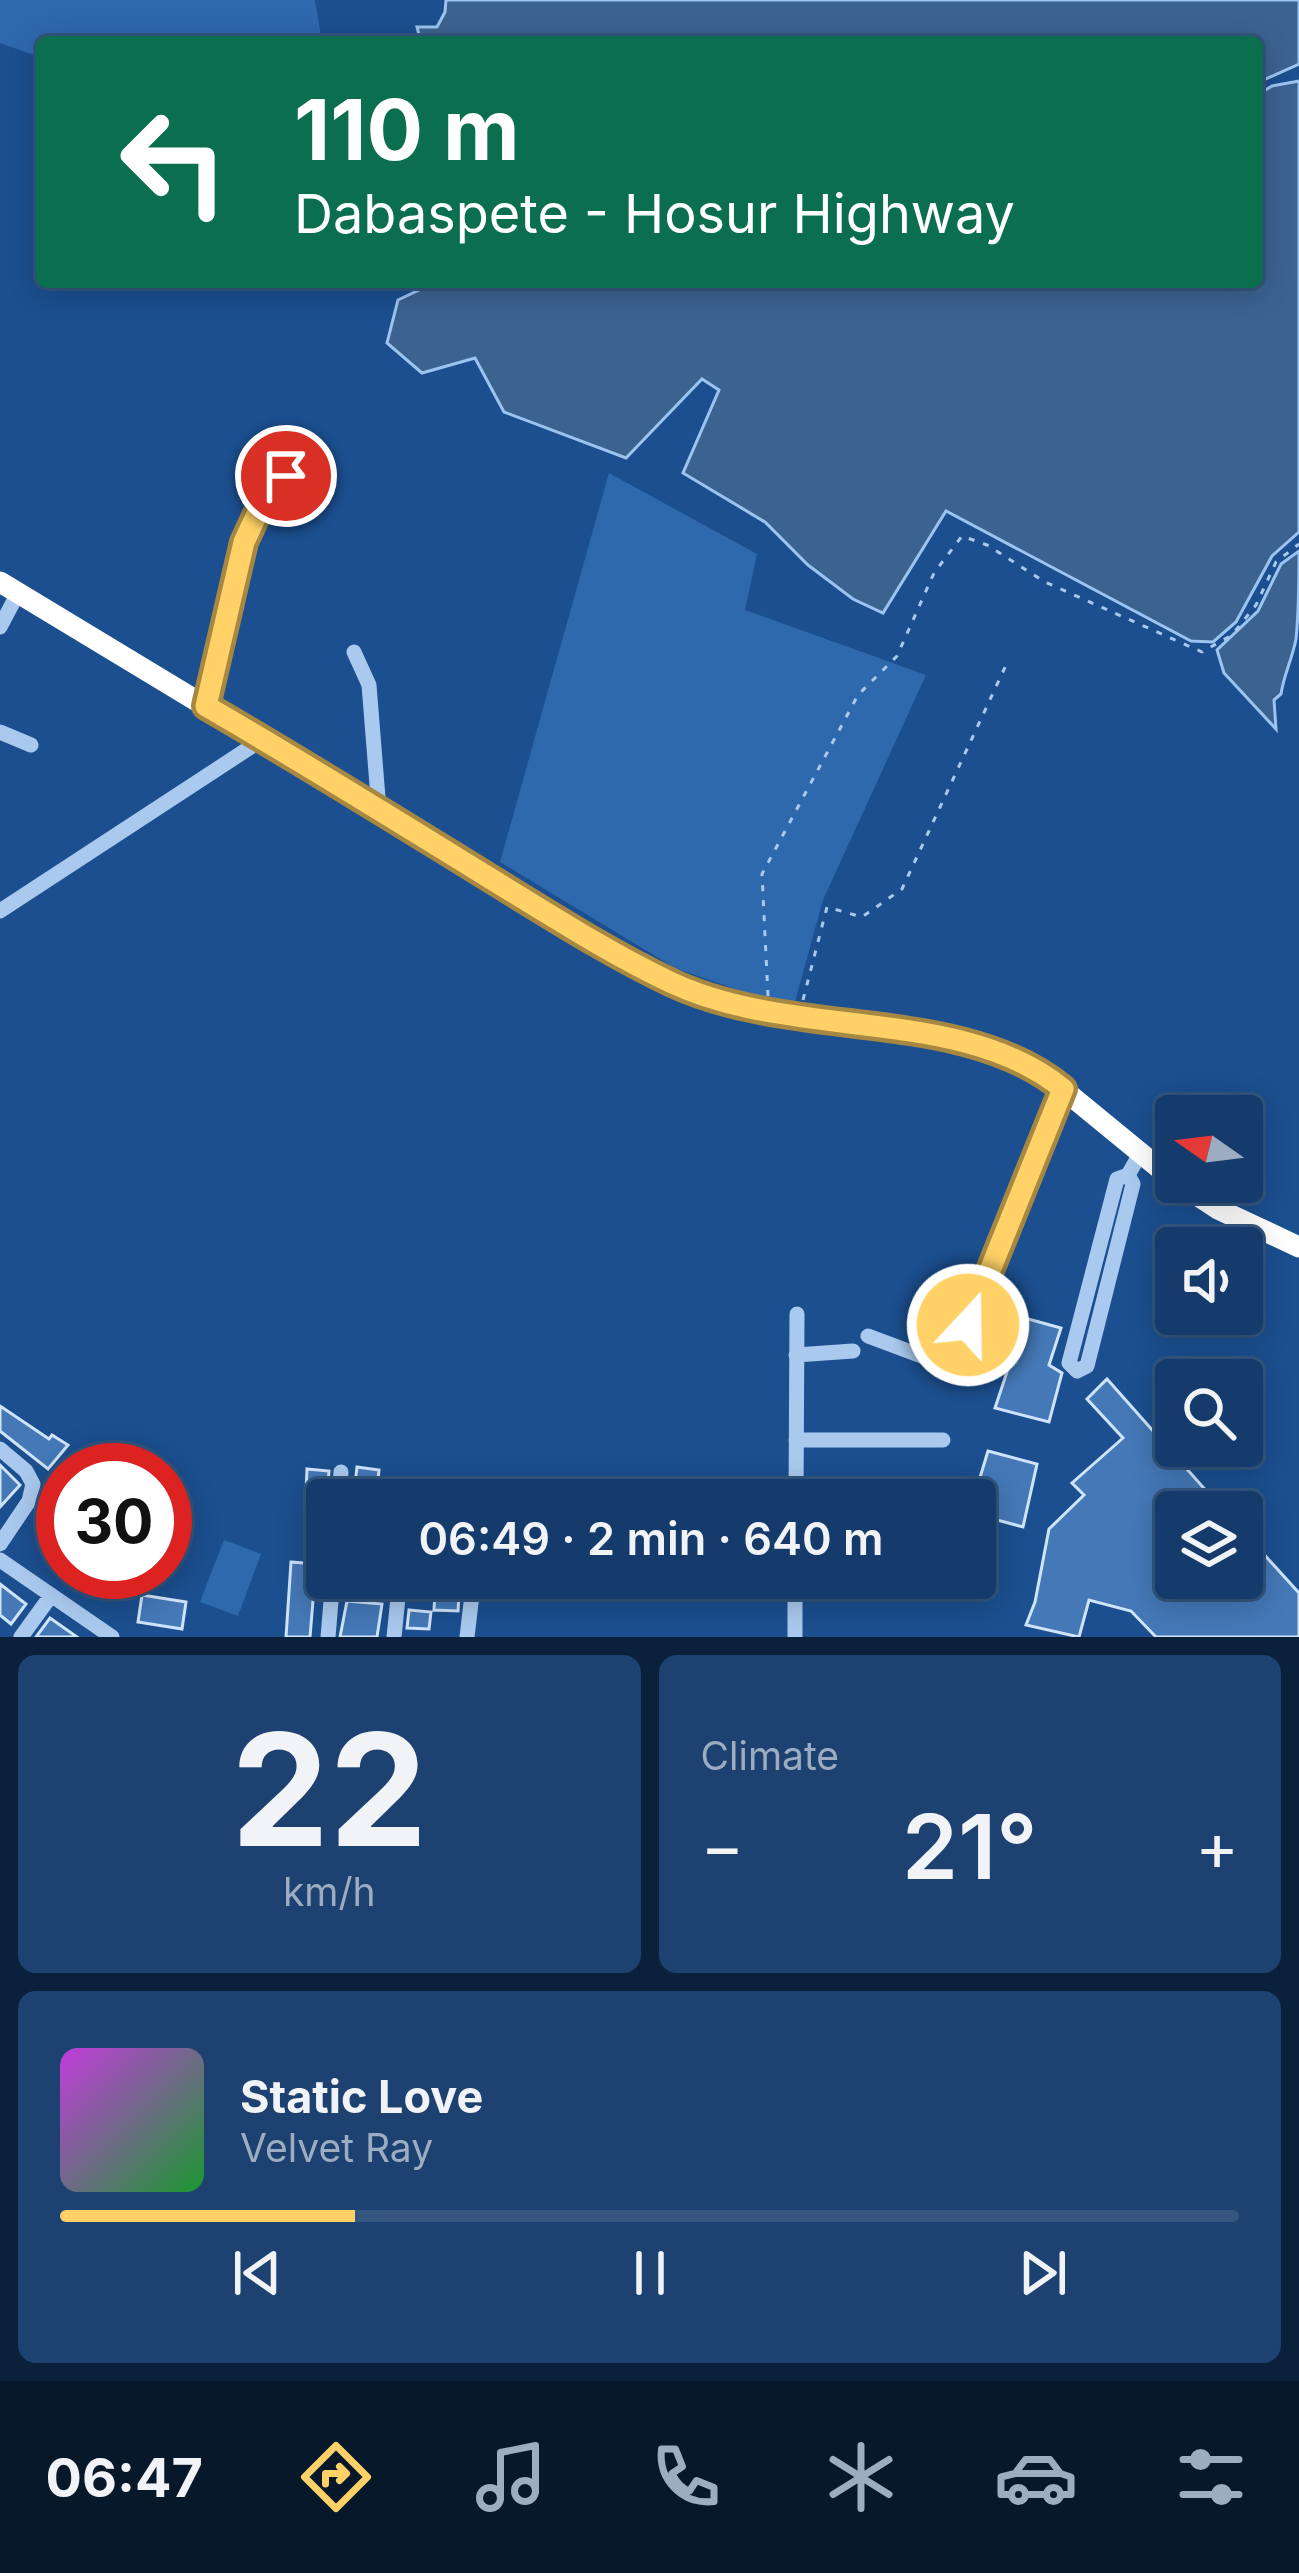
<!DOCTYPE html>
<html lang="en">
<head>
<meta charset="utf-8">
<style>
  :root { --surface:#143b6b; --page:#1d4271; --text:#f1f3f6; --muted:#9dadc1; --line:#33557e; --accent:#ffd166 }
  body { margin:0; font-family:Inter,sans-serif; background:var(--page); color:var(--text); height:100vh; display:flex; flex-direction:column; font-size:45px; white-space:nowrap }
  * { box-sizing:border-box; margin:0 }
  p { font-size:39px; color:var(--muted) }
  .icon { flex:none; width:66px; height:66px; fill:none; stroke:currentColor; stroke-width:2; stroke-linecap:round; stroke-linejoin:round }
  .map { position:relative; height:1637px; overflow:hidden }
  .details { display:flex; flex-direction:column; gap:18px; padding:18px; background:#0b203b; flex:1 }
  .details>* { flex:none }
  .hud { position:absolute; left:36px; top:36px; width:1227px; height:252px; border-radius:12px; box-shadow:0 6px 30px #0003,0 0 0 3px var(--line); background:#0b6e4f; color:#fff; overflow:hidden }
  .needle { width:78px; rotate:284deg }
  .controls { position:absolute; left:1155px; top:1095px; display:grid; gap:24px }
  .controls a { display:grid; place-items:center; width:108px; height:108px; border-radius:12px; background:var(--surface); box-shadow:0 6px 30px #0003,0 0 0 3px var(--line); font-size:60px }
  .speed { position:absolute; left:36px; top:1443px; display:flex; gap:24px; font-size:60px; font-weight:700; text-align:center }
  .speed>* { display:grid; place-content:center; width:156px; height:156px; border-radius:50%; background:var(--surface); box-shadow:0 6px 30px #0003,0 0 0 3px var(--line); line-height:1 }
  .speed .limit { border:18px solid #d22; background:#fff; color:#111 }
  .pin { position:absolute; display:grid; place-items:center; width:102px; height:102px; color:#fff; margin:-51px; border:6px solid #fff; border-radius:50%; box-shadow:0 3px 12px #0007 }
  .me { position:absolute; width:132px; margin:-66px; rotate:21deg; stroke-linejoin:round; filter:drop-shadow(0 0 9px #0008) }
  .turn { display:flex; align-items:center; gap:42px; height:252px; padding:0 60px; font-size:54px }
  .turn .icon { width:156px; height:156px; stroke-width:2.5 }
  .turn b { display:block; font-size:84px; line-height:102px }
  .big { font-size:90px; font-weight:600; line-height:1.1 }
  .details .tile { flex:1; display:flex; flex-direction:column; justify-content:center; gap:18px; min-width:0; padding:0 42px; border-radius:18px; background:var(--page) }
  .details .dial { align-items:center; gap:0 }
  .dial b { font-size:156px; line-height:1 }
  .song { display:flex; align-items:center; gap:36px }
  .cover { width:144px; height:144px; border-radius:18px; background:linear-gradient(135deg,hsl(290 70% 55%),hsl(130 70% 35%)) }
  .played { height:12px; border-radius:6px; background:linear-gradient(90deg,var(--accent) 25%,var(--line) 25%) }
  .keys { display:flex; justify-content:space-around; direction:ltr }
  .heat { display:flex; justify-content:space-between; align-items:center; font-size:66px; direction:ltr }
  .details .tiles { flex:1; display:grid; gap:18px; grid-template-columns:1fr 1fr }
  .tile:last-child { grid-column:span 2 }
  .trip { position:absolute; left:306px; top:1479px; width:690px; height:120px; border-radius:12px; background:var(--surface); box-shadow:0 6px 30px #0003,0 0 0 3px var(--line); font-weight:600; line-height:120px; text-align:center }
  .tab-bar { display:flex; height:192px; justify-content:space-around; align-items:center; background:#08182b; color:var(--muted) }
  .tab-bar .icon { width:84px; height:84px }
  .tab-bar .current { color:var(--accent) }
  .tab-bar b { font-size:54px; color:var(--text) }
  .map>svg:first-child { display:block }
  .green { fill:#2e69ad }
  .water { fill:#3c6290; stroke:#9cc4f0; stroke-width:3 }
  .building { fill:#4478b7; stroke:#cfe3fa; stroke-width:3 }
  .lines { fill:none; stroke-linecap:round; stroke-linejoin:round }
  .path { stroke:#a9c9ee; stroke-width:3; stroke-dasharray:6 9; stroke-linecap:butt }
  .minor { stroke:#a9c9ee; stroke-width:15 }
  .highway { stroke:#fff; stroke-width:21 }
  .route-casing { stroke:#a68842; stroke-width:30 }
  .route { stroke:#ffd166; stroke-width:21 }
</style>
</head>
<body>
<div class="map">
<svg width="1299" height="1637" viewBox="0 0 1299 1637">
  <rect width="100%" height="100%" fill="#1b4f8f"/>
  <!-- green -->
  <path class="green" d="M0,0h315l7,42h-280v16l-42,-15z
    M609,473l148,81 -12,56 181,65 -103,225 -30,109 -118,-41 -175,-106z
    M224,1540l37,14 -23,62 -38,-14z"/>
  <!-- water -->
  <path class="water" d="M446,0h853v64l-42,19v-41h-836l-4,-15h20l8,-15z
    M1299,81v451l-27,24 -36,66 -23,20 -22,-1 -245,-130 -63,102 -30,-14 -45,-34 -43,-43 -82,-49 36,-83 -17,-11 -76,79 -122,-46 -29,-54 -53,15 -35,-30 11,-43 23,-11 -4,-7h840v-187l15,-9z
    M1299,551c0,29 0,60 -3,88 -4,21 -12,35 -15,55l-7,6 2,29 -52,-56 -7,-23 41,-39 23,-47z"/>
  <!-- building -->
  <path class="building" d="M1010,1314l51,14 -12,37 13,8 -13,49 -54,-14 22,-66 -14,-5z
    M1107,1379l118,133h-49v66h66v-48l57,63v44h-143l-25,-26 -42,-11 -10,37 -53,-12 9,-23 14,-73 35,-34 -12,-12 51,-45 -36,-39z
    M0,1406l49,33 3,-4 16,10 -20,24 -48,-38z
    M988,1451l49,13 -14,63 -48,-13v-20z
    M0,1465l20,20 -20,22z
    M357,1467l22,3 -3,30h-23z
    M307,1469l22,2 -2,23 -21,-2z
    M291,1562l25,2 -6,73h-24z
    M0,1584l26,20 -15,20 -11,-9z
    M435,1592l24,2 -1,17 -24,-1z
    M142,1595l44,7 -4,27 -44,-7z
    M347,1601l35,3 -5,33h-37z
    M409,1610l22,2 -2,17 -22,-1z
    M50,1618l27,19h-41z"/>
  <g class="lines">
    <!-- path -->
    <path class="path" d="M768,996l-6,-122 96,-179 39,-39 37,-83 28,-37 25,9 58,37 157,70 30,-17 24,-30 20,-43 23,-18
      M803,1000l24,-93 35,10 40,-28 105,-226"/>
    <!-- minor -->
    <path class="minor" d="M0,627l18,-34
      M354,652l15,33 10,125
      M206,706l38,-164 14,-30 28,-37
      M0,732l31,13
      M0,911l263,-172
      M1128,1175l5,9 -46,182 -10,5 -8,-8 48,-184 11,-4 12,-21
      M868,1336l99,37
      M796,1355l57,-4
      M952,1368l110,-279
      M796,1440h147
      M0,1449l26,22 7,13 -4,17 -29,43
      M339,1500l2,-28
      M796,1500l1,-186
      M0,1560l112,77
      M21,1637l29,-40
      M328,1637l5,-59
      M394,1637l6,-59
      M467,1637l7,-59
      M795,1637v-59"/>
    <!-- highway -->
    <path class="highway" d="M0,582l536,324 136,77 97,32 194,25 34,10 40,18 139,114
      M1177,1182l41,27 81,38"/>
  </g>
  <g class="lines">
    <!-- route casing -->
    <g class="route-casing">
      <path id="route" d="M286,476l-28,36 -14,30 -38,164c95,55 188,113 282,171 59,36 119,75 182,105 124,59 291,23 393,107l-95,236"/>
    </g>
    <!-- route -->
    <use href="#route" class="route"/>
  </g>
</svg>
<div class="controls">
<a><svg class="needle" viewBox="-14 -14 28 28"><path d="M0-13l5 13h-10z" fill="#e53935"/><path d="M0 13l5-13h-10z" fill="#9dadc1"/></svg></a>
<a><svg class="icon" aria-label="sound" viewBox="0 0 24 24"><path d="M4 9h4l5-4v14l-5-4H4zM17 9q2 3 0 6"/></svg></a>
<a><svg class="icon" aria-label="search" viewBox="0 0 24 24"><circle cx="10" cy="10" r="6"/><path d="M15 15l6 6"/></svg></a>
<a><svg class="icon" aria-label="layers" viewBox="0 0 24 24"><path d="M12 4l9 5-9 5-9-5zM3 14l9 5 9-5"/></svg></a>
</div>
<div class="speed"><div class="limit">30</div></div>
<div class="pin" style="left:286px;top:476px;background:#d93025"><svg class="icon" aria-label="arrive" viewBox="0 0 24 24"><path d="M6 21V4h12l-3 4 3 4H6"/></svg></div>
<svg class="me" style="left:968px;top:1325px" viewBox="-20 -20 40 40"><circle r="17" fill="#ffd166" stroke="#fff" stroke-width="3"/><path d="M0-11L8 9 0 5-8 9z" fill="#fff"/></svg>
<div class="trip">06:49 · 2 min · 640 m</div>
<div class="hud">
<div class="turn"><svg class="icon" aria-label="left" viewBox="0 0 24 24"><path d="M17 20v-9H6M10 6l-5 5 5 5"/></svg><div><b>110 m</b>Dabaspete - Hosur Highway</div></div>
</div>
</div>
<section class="details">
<div class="tiles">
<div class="tile dial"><b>22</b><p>km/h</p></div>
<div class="tile"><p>Climate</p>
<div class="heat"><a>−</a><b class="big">21°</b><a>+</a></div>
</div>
<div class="tile">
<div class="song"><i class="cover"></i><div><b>Static Love</b><p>Velvet Ray</p></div></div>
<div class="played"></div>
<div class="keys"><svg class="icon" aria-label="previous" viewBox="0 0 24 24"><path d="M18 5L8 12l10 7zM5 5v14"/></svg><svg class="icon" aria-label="pause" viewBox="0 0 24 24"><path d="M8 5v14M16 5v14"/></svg><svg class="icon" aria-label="next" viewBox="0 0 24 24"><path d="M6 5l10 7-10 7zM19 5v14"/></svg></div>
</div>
</div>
</section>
<nav class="tab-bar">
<b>06:47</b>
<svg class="icon current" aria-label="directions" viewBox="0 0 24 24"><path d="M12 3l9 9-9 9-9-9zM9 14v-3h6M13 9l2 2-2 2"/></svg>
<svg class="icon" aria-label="music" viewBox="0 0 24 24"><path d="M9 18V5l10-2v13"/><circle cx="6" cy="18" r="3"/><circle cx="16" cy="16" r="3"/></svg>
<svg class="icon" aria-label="phone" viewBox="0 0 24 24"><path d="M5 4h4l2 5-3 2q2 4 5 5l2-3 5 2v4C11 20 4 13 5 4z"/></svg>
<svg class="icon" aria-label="climate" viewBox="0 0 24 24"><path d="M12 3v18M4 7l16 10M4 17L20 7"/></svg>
<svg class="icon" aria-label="car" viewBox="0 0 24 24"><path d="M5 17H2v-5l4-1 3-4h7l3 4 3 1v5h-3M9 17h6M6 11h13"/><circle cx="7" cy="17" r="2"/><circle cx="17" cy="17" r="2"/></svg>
<svg class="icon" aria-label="filters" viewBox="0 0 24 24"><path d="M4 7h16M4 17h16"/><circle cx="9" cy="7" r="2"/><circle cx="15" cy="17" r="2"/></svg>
</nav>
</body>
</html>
